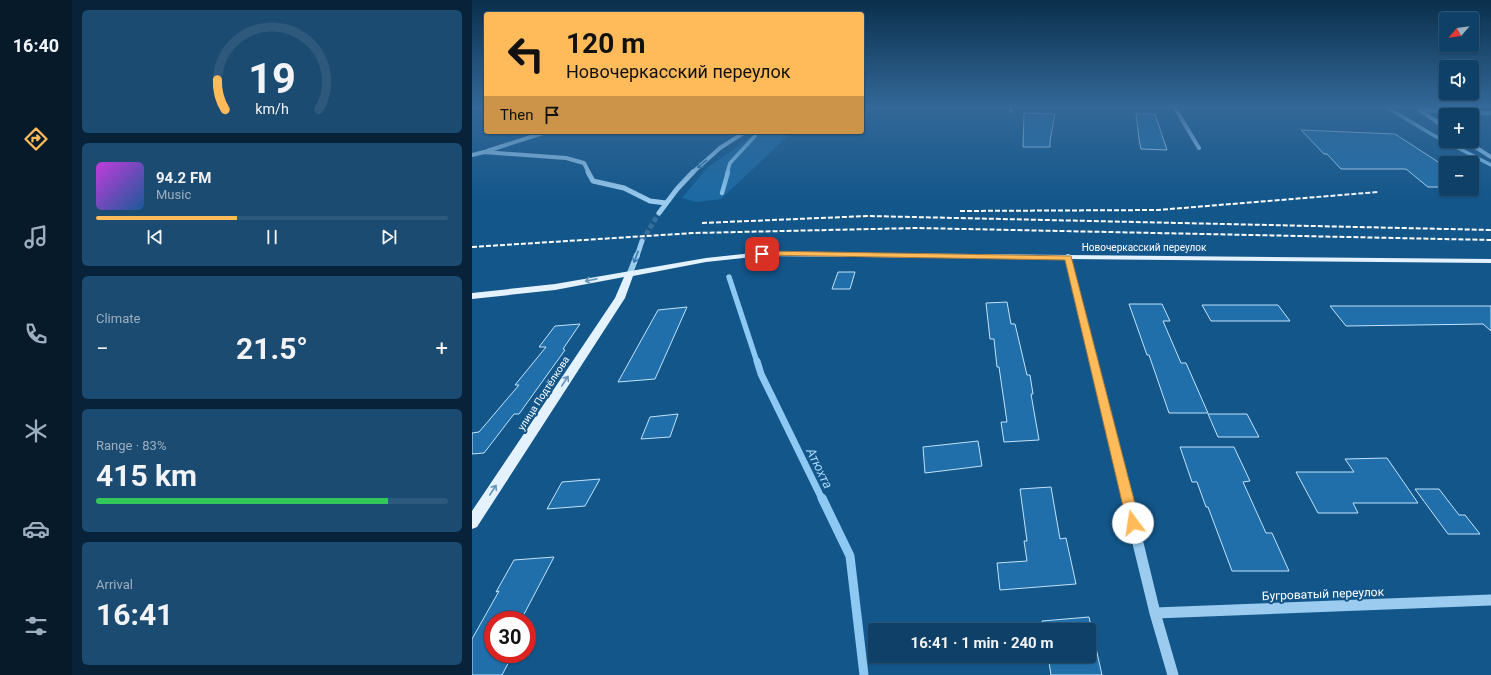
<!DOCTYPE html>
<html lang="en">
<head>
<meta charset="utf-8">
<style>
  :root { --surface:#0e4068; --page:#1c4b71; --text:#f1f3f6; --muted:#9bafc0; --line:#2e597c; --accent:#ffba5a }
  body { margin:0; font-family:Roboto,sans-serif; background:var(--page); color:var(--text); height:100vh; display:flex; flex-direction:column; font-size:15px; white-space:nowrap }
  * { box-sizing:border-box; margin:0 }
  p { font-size:13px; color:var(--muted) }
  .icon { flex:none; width:22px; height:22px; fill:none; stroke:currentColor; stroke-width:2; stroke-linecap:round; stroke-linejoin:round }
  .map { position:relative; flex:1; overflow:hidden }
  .sheet { display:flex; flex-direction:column; gap:10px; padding:10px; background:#082339; width:400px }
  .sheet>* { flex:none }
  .banner { position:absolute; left:12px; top:12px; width:380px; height:122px; border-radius:4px; box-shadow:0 1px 3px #0004,0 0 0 1px var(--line); background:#ffba5a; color:#111; overflow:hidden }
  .needle { width:26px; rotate:242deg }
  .controls { position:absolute; left:967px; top:12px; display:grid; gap:8px }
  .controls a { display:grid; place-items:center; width:40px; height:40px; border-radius:4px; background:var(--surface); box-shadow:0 1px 3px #0004,0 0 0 1px var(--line); font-size:20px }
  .speed { position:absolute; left:12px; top:611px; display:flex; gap:8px; font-size:20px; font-weight:700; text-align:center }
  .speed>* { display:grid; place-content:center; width:52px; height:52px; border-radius:50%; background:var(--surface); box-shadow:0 1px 3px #0004,0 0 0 1px var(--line); line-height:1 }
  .speed .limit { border:6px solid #d22; background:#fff; color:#111 }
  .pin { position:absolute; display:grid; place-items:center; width:34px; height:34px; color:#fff; margin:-17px; border-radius:8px; box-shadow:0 2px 6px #0006 }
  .me { position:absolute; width:44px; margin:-22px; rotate:346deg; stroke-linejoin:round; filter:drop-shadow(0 0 3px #0008) }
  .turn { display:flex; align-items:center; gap:14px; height:84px; padding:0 16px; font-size:18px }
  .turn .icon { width:52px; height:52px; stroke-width:2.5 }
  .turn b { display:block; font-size:28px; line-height:34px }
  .then { display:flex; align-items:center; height:38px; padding:0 16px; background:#0003; gap:8px; font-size:15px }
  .big { font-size:30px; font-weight:700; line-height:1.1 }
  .sheet .card { flex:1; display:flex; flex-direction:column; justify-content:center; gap:6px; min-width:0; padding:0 14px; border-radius:6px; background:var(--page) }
  .sheet .dial { align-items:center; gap:0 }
  .dial svg { height:104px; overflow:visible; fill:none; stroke:var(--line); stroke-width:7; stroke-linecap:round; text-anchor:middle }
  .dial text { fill:var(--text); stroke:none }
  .song { display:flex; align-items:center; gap:12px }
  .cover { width:48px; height:48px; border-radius:6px; background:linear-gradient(135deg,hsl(290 70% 55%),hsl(210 70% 35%)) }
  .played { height:4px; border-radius:2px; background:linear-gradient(90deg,var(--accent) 40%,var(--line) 40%) }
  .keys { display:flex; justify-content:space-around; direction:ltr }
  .heat { display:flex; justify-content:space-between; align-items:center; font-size:22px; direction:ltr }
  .charge { height:6px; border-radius:3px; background:linear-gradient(90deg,#34c759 83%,var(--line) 0) }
  .trip { position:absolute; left:396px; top:623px; width:228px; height:40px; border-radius:4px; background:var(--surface); box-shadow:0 1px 3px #0004,0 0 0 1px var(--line); font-weight:700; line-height:40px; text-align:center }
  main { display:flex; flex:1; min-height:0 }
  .tab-bar { display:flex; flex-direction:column; width:72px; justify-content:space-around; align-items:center; background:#061a2a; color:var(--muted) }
  .tab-bar .icon { width:28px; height:28px }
  .tab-bar .active { color:var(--accent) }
  .tab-bar b { font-size:18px; color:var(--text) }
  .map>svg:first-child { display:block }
  .green { fill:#1b6aa4 }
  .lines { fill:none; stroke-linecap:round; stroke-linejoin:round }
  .stream-far4 { stroke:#8dc9f3; stroke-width:3.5 }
  .stream-far3 { stroke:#8dc9f3; stroke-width:4.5 }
  .stream-far2 { stroke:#8dc9f3; stroke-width:5.5 }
  .stream-far1 { stroke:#8dc9f3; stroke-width:7 }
  .stream { stroke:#8dc9f3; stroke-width:9 }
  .building { fill:#216faa; stroke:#c1e3fc }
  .minor-tunnel { stroke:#366f9c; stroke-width:5; stroke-dasharray:5 2.5; stroke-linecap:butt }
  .minor-far4 { stroke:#9bccf0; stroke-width:4 }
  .minor-far3 { stroke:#9bccf0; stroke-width:5 }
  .minor-far2 { stroke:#9bccf0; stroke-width:6 }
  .minor-far1 { stroke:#9bccf0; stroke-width:8 }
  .minor { stroke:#9bccf0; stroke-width:11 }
  .major { fill:#e4f2ff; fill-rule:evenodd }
  .rail { stroke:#fff; stroke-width:2; stroke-dasharray:5 2; stroke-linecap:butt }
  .oneway { stroke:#3c79a9 }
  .oneway2 { stroke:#6794b9 }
  .route { fill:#ffba5a; stroke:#a6793a }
  .labels { text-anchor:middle; stroke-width:4; stroke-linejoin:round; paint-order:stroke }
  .street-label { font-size:10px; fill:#fff; stroke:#13568a }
  .near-street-label { font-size:12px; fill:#fff; stroke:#13568a }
  .near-water-label { font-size:13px; font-style:italic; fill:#a6d6f7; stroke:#13568a }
</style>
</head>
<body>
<main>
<nav class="tab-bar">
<b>16:40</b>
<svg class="icon active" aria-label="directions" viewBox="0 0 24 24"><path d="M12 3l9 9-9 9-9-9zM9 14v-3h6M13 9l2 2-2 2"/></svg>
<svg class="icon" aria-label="music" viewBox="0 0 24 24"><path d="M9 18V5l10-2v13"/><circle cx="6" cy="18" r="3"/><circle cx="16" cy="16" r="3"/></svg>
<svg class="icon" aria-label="phone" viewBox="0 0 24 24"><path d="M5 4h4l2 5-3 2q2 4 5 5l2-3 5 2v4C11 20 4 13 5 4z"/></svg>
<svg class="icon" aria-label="climate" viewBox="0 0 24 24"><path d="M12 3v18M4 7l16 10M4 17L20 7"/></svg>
<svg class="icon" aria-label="car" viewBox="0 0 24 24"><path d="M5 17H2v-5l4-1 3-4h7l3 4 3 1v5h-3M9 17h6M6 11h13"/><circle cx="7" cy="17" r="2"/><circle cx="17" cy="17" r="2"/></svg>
<svg class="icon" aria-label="filters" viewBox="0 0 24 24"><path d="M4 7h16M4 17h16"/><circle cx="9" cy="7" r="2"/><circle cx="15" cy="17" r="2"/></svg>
</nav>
<section class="sheet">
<div class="card dial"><svg viewBox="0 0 100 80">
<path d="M14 69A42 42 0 1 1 86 69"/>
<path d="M14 69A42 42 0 0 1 8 46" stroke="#ffba5a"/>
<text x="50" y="56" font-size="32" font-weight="700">19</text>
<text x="50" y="72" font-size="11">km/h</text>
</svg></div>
<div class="card">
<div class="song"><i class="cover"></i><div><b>94.2 FM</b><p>Music</p></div></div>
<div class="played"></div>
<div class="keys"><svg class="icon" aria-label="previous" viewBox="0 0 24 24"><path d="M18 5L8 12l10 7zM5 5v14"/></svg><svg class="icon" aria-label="pause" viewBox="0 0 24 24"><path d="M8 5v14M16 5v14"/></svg><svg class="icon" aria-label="next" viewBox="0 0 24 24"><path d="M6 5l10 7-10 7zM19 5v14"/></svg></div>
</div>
<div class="card"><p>Climate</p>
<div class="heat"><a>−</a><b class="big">21.5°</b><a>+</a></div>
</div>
<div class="card"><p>Range · 83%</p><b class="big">415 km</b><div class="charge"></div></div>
<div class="card"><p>Arrival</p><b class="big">16:41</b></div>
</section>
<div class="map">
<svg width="1019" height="675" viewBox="0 0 1019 675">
  <rect width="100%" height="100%" fill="#13568a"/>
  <!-- green -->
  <path class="green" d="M286,132h34l-71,67 -24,3 -15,-4 26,-31z"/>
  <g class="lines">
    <!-- stream-far4 -->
    <path class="stream-far4" d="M916,108l45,27 58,30
      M255,173l3,-10 25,-27"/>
    <!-- stream-far3 -->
    <path class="stream-far3" d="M250,193l6,-21"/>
    <!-- stream-far2 -->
    <path class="stream-far2" d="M257,277l28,85"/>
    <!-- stream-far1 -->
    <path class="stream-far1" d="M285,361l4,13 61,125"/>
    <!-- stream -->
    <path class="stream" d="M350,498l28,58 14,119"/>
  </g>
  <!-- building -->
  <path class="building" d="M552,113l31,1 -5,27v6h-27z
    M664,114h19l12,36 -26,-1 -2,-10z
    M829,130l94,4 51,33v20h-18l-22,-18h-65l-14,-15h-3z
    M366,272h17l-5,17h-18z
    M535,302l4,22h4l12,51h3l3,19h-2l8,46 -35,2 -3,-20h6l-8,-55h-2l-3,-28h-4l-4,-36z
    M657,304h33l8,17h-7l18,42h5l22,50h-39l-20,-58h-2z
    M730,305h76l12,16h-79z
    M858,306h161v25l-8,-7 -137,2z
    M215,307l-32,72 -37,3 40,-72z
    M108,324l-17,25 2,1 -46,64h-5l-30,39 -12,1v-21l7,-1 40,-47h-4l31,-38h-7l16,-21z
    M206,414l-8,23 -29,2 9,-22z
    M736,414h39l12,23h-41z
    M506,441l4,25 -57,7 -2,-26z
    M708,447h54l16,34 -7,1 23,51h6l17,38h-57l-24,-64h-2l-9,-25h-5z
    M915,458l31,45h-65l5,10h-40l-22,-41h58l-9,-13z
    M128,479l-15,27 -38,3 15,-27z
    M579,487l9,52 6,-1 10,46 -76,6 -3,-27 30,-2 -3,-20h3l-7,-52z
    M943,489h24l20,26h6l15,19h-32z
    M82,557l-33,63h-28v34h20l-11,21h-30v-36l27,-48 -3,1 18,-32z
    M617,617l13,58h-51l-3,-19h41v-26h-45l-2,-9z"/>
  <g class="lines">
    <!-- minor-tunnel -->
    <path class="minor-tunnel" d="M170,241l17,-28"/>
    <!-- minor-far4 -->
    <path class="minor-far4" d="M539,108v3
      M703,108l24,40
      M948,110l71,3
      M949,111l25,17
      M994,141l25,16
      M15,151l59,-19
      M0,155l12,-3 82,6 18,5 5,10
      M220,173l28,-25 25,-16"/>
    <!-- minor-far3 -->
    <path class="minor-far3" d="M116,172l5,9 31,7 26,13 16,2
      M187,213l18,-24 16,-17
      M165,256l5,-15"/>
    <!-- minor-far2 -->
    <path class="minor-far2" d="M596,257l26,105
      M158,273l7,-18"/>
    <!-- minor-far1 -->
    <path class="minor-far1" d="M621,361l34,138"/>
    <!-- minor -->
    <path class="minor" d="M655,498l28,115 18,62
      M683,613l336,-13"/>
    <!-- major -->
    <path class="major" d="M290,252l729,7v4l-729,-7 -56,6 -73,14 -8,22 -148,229 -5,2v-18l143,-213 9,-21 -69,13 -83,9v-6l83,-9 151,-26z"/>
    <!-- rail -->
    <path class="rail" d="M488,211l198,-1 220,-18
      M230,223l166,-7 623,14
      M0,247l222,-14 223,-5 574,12"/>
  </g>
  <!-- one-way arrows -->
  <defs><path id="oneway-shaft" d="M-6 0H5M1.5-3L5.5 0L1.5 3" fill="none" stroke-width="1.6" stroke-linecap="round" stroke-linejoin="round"/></defs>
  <g class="oneway">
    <use href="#oneway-shaft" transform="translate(230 164) rotate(141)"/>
    <use href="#oneway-shaft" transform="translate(164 257) rotate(110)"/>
  </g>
  <g class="oneway2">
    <use href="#oneway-shaft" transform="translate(119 280) rotate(169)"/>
    <use href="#oneway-shaft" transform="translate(93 381) rotate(-57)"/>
    <use href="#oneway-shaft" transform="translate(21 490) rotate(-57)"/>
  </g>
  <!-- sky -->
  <linearGradient id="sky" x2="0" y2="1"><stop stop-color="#0a2f4c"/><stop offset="0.53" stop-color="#336898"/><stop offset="1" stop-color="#336898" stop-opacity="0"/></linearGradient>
  <rect width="1019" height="202" fill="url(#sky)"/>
  <!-- route -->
  <path class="route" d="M290,251l309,5 69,267 -2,4 -5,2 -4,-2 -2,-4 -62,-263 -306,-5 -1,-1z"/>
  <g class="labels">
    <!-- street labels -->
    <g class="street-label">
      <text x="672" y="251">Новочеркасский переулок</text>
      <text transform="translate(71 393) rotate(-57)" y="4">улица Подтёлкова</text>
    </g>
    <!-- near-street labels -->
    <g class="near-street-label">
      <text transform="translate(851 594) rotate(-2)" y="4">Бугроватый переулок</text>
    </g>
    <!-- near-water labels -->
    <g class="near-water-label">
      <text transform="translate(348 468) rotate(64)" y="5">Атюхта</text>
    </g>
  </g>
</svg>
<div class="controls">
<a><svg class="needle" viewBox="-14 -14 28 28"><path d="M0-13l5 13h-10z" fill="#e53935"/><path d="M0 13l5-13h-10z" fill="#9bafc0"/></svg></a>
<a><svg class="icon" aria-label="sound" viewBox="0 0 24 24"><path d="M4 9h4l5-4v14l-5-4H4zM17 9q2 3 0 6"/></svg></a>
<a>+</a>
<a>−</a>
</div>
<div class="speed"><div class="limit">30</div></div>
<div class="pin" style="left:290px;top:254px;background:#d93025"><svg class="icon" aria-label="arrive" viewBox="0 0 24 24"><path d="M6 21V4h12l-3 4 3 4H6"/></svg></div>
<svg class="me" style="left:661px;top:523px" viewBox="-20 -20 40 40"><circle r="19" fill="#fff"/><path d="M0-13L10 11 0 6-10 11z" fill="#ffba5a"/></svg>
<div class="trip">16:41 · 1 min · 240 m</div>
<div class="banner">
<div class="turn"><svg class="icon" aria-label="left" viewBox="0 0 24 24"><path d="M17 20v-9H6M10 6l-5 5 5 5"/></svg><div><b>120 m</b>Новочеркасский переулок</div></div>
<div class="then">Then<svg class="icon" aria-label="arrive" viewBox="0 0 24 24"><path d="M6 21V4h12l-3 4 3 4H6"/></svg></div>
</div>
</div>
</main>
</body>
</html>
